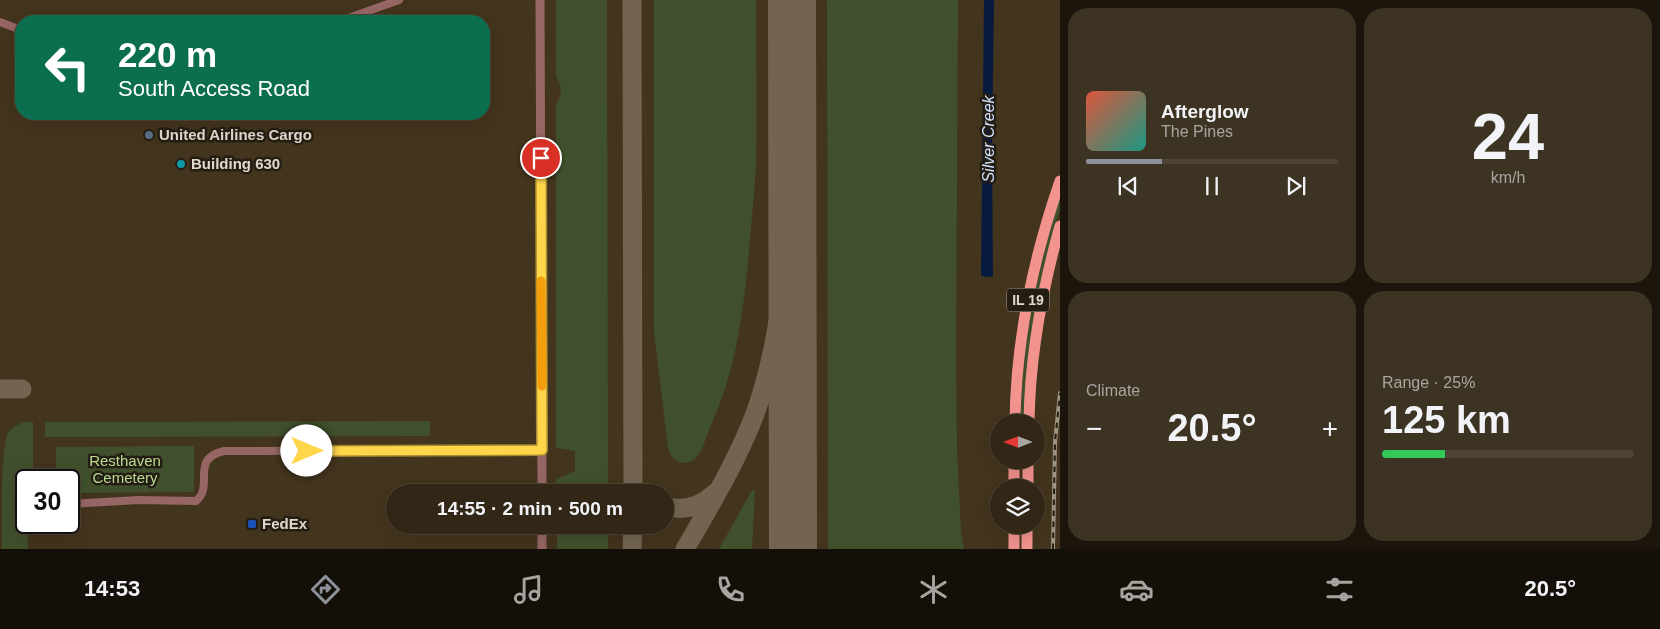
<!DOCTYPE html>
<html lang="en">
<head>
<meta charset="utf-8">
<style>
  :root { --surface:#322716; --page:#3d3323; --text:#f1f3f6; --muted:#a8a5a1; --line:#4d4435; --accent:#8c9099 }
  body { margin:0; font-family:Helvetica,sans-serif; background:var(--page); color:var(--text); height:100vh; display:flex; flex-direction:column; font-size:19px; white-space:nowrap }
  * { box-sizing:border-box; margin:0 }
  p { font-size:16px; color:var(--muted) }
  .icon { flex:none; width:28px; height:28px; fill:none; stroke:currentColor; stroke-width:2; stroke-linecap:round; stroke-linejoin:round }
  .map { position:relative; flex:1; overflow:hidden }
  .details { display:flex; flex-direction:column; gap:8px; padding:8px; background:#1c150c; width:600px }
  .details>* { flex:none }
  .hud { position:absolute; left:15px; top:15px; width:475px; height:105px; border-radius:20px; box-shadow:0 5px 20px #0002,0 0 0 1px var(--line); background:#0b6e4f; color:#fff; overflow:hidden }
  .needle { width:32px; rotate:270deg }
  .fabs { position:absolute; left:990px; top:414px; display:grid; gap:10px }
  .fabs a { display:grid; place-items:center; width:55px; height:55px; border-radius:50%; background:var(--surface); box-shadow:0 5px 20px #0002,0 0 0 1px var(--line); font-size:25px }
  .speed { position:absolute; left:15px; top:469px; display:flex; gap:10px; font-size:25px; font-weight:700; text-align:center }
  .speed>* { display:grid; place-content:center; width:65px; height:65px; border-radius:50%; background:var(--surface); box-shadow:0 5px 20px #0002,0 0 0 1px var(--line); line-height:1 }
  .speed .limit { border:2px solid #111; border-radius:8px; background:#fff; color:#111 }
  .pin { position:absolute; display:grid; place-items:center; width:42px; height:42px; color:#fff; margin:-21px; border:2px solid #fff; border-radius:50%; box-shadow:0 1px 5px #0007 }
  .me { position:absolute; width:55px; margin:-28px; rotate:90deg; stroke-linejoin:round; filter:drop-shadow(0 0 4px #0008) }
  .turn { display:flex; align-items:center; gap:18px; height:105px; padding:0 20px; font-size:22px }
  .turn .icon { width:65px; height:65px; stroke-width:2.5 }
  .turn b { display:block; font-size:35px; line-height:42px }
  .big { font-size:38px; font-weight:700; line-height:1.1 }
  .details .card { flex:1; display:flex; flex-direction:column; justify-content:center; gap:8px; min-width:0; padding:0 18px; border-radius:20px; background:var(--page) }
  .details .dial { align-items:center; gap:0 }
  .dial b { font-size:65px; line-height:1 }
  .song { display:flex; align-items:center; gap:15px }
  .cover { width:60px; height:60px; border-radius:8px; background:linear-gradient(135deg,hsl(10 70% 55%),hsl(170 70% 35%)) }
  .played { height:5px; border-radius:2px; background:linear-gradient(90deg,var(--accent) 30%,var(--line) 30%) }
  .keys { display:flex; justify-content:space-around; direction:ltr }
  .heat { display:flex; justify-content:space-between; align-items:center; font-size:28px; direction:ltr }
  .charge { height:8px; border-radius:4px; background:linear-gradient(90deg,#34c759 25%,var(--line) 0) }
  .details .tiles { flex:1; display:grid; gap:8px; grid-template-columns:repeat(2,1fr) }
  .trip { position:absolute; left:386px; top:484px; width:288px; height:50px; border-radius:25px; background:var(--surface); box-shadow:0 5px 20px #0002,0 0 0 1px var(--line); font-weight:700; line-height:50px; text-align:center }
  .menu { display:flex; height:80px; justify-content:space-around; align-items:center; background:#141009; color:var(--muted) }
  .menu .icon { width:35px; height:35px }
  .menu .active { color:var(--accent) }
  .menu b { font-size:22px; color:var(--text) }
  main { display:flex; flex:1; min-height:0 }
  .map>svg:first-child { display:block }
  .green { fill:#40502c }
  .water { fill:#071a40 }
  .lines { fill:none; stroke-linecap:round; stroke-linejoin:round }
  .taxiway { stroke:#726450; stroke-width:19 }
  .runway { stroke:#726450; stroke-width:48 }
  .minor { stroke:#966664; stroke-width:8 }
  .tertiary { stroke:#966664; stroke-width:9 }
  .primary { stroke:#f3938e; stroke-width:11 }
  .rail-casing { stroke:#a09482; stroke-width:4 }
  .rail { stroke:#241d13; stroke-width:2; stroke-dasharray:5.5; stroke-linecap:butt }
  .route-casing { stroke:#a68a30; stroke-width:12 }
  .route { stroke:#ffd54a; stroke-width:9 }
  .slow { stroke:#f59e0b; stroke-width:9 }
  .service-dot { fill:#5c6f8a; stroke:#241d13; stroke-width:2 }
  .culture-dot { fill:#0f9aa8; stroke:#241d13; stroke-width:2 }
  .transit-dot { fill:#1a4fb4; stroke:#241d13; stroke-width:2 }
  .labels { text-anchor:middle; stroke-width:5; stroke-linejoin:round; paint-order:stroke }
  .shield { fill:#241d13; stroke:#a89f93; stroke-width:1 }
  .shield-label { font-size:14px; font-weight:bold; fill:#e1d7ca }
  .poi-label { font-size:15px; font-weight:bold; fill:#e1d7ca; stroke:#241d13; text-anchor:start }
  .park-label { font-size:15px; fill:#b8db8f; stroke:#241d13 }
  .water-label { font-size:16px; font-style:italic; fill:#d1e1fe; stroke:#241d13 }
</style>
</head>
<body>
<main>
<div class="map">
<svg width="1060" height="549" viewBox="0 0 1060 549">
  <rect width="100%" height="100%" fill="#43341d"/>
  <!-- green -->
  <path class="green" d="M556,0h51l1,492h-52v-13l19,-8v-20l-19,-3v-343c6,-11 7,-18 0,-28z
    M654,0h102c0,54 1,109 0,163 -1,25 -4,50 -6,76 -6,69 -12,127 -41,191 -4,10 -8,28 -19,32 -11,4 -19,-4 -22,-14l-14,-116z
    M827,0h131l-2,358 1,92 4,81 3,18h-136z
    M1060,194v15l-10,34 -26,179h-4c2,-36 4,-73 11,-109 7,-41 18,-80 29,-119z
    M430,421v15l-385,1v-15z
    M24,422h9v58h-7l2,69h-26c0,-26 -2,-95 6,-116 4,-6 9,-8 16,-11z
    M194,446v46l-125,1v-13h-13v-33z
    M752,490h3l-3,59h-33z
    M557,525h51v24h-51z"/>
  <!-- water -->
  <path class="water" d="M984,0h10l-2,149 1,127 -2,1 -10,-1z"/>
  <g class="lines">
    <!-- taxiway -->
    <path class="taxiway" d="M632,0l1,492
      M0,389h22
      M665,506c19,6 36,0 50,-13
      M632,549l1,-24
      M685,549c25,-43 52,-88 70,-135 30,-84 32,-175 38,-263
      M789,549l4,-62"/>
    <!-- runway -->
    <path class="runway" d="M792,0l1,549"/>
    <!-- minor -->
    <path class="minor" d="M340,21l59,-21
      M0,22l21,8
      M69,504l70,-4 57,1c19,-15 -7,-42 28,-50l318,-1"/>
    <!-- tertiary -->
    <path class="tertiary" d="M540,0l2,492
      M542,549v-24"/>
    <!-- primary -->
    <path class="primary" d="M1015,422c1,-82 18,-163 45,-241
      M1029,422c1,-67 13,-132 31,-196
      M1014,488v-28
      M1028,488v-28
      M1014,549v-24
      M1027,549v-24"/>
    <!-- rail casing -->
    <g class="rail-casing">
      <path id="rail" d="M1053,549l2,-107 5,-49"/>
    </g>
    <!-- rail -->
    <use href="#rail" class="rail"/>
  </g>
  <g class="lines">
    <!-- route casing -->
    <g class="route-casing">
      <path id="route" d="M307,451l235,-1 -1,-292"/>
    </g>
    <!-- route -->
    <use href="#route" class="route"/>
    <!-- slow -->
    <path class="slow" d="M541,281l1,105"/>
  </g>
  <!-- markers -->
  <circle class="service-dot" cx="149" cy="135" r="5"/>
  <circle class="culture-dot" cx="181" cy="164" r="5"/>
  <rect class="transit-dot" x="247" y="519" width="10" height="10" rx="2.5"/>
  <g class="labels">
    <!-- shield labels -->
    <rect class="shield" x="1007" y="288.5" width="42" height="23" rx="4"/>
    <g class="shield-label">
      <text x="1028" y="305">IL 19</text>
    </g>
    <!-- poi labels -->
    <g class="poi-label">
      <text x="159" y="140">United Airlines Cargo</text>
      <text x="191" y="169">Building 630</text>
      <text x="262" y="529">FedEx</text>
    </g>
    <!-- park labels -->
    <g class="park-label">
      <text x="125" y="466">Resthaven<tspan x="125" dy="17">Cemetery</tspan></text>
    </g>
    <!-- water labels -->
    <g class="water-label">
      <text transform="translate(988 139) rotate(-90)" y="6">Silver Creek</text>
    </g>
  </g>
</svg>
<div class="fabs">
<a><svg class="needle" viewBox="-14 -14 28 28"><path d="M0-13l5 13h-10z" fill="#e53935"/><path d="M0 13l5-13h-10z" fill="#a8a5a1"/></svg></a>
<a><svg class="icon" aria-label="layers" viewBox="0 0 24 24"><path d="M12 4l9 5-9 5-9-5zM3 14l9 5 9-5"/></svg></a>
</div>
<div class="speed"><div class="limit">30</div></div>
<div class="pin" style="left:541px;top:158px;background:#d93025"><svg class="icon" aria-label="arrive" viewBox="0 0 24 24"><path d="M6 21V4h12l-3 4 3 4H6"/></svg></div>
<svg class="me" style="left:307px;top:451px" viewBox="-20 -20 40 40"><circle r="19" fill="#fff"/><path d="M0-13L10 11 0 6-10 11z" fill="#ffd54a"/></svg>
<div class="trip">14:55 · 2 min · 500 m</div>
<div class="hud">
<div class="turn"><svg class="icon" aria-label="left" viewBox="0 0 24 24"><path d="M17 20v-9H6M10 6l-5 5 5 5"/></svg><div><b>220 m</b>South Access Road</div></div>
</div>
</div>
<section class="details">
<div class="tiles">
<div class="card">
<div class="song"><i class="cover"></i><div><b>Afterglow</b><p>The Pines</p></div></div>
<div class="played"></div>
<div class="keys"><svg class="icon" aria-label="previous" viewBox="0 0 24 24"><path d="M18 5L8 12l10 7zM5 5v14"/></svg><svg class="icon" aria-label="pause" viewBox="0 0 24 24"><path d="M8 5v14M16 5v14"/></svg><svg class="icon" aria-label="next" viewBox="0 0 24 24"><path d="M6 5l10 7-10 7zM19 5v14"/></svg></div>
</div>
<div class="card dial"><b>24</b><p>km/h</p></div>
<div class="card"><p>Climate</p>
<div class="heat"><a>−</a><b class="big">20.5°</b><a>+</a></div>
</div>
<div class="card"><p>Range · 25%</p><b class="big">125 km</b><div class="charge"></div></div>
</div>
</section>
</main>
<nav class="menu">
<b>14:53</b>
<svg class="icon active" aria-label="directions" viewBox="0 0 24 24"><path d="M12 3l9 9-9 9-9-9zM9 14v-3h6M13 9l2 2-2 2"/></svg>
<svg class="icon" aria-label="music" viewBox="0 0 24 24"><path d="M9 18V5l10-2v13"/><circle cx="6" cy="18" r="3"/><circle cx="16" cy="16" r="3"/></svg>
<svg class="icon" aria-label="phone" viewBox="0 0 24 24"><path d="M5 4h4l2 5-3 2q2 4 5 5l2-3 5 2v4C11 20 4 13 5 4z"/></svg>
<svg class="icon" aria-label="climate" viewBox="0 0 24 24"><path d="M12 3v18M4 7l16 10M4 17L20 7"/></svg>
<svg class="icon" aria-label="car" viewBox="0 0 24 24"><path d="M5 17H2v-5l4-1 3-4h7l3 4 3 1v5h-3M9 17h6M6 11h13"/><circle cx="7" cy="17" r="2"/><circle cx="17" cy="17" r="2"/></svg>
<svg class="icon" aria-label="filters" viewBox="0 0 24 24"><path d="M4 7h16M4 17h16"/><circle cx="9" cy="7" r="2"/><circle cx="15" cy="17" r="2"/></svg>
<b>20.5°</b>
</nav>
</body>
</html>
